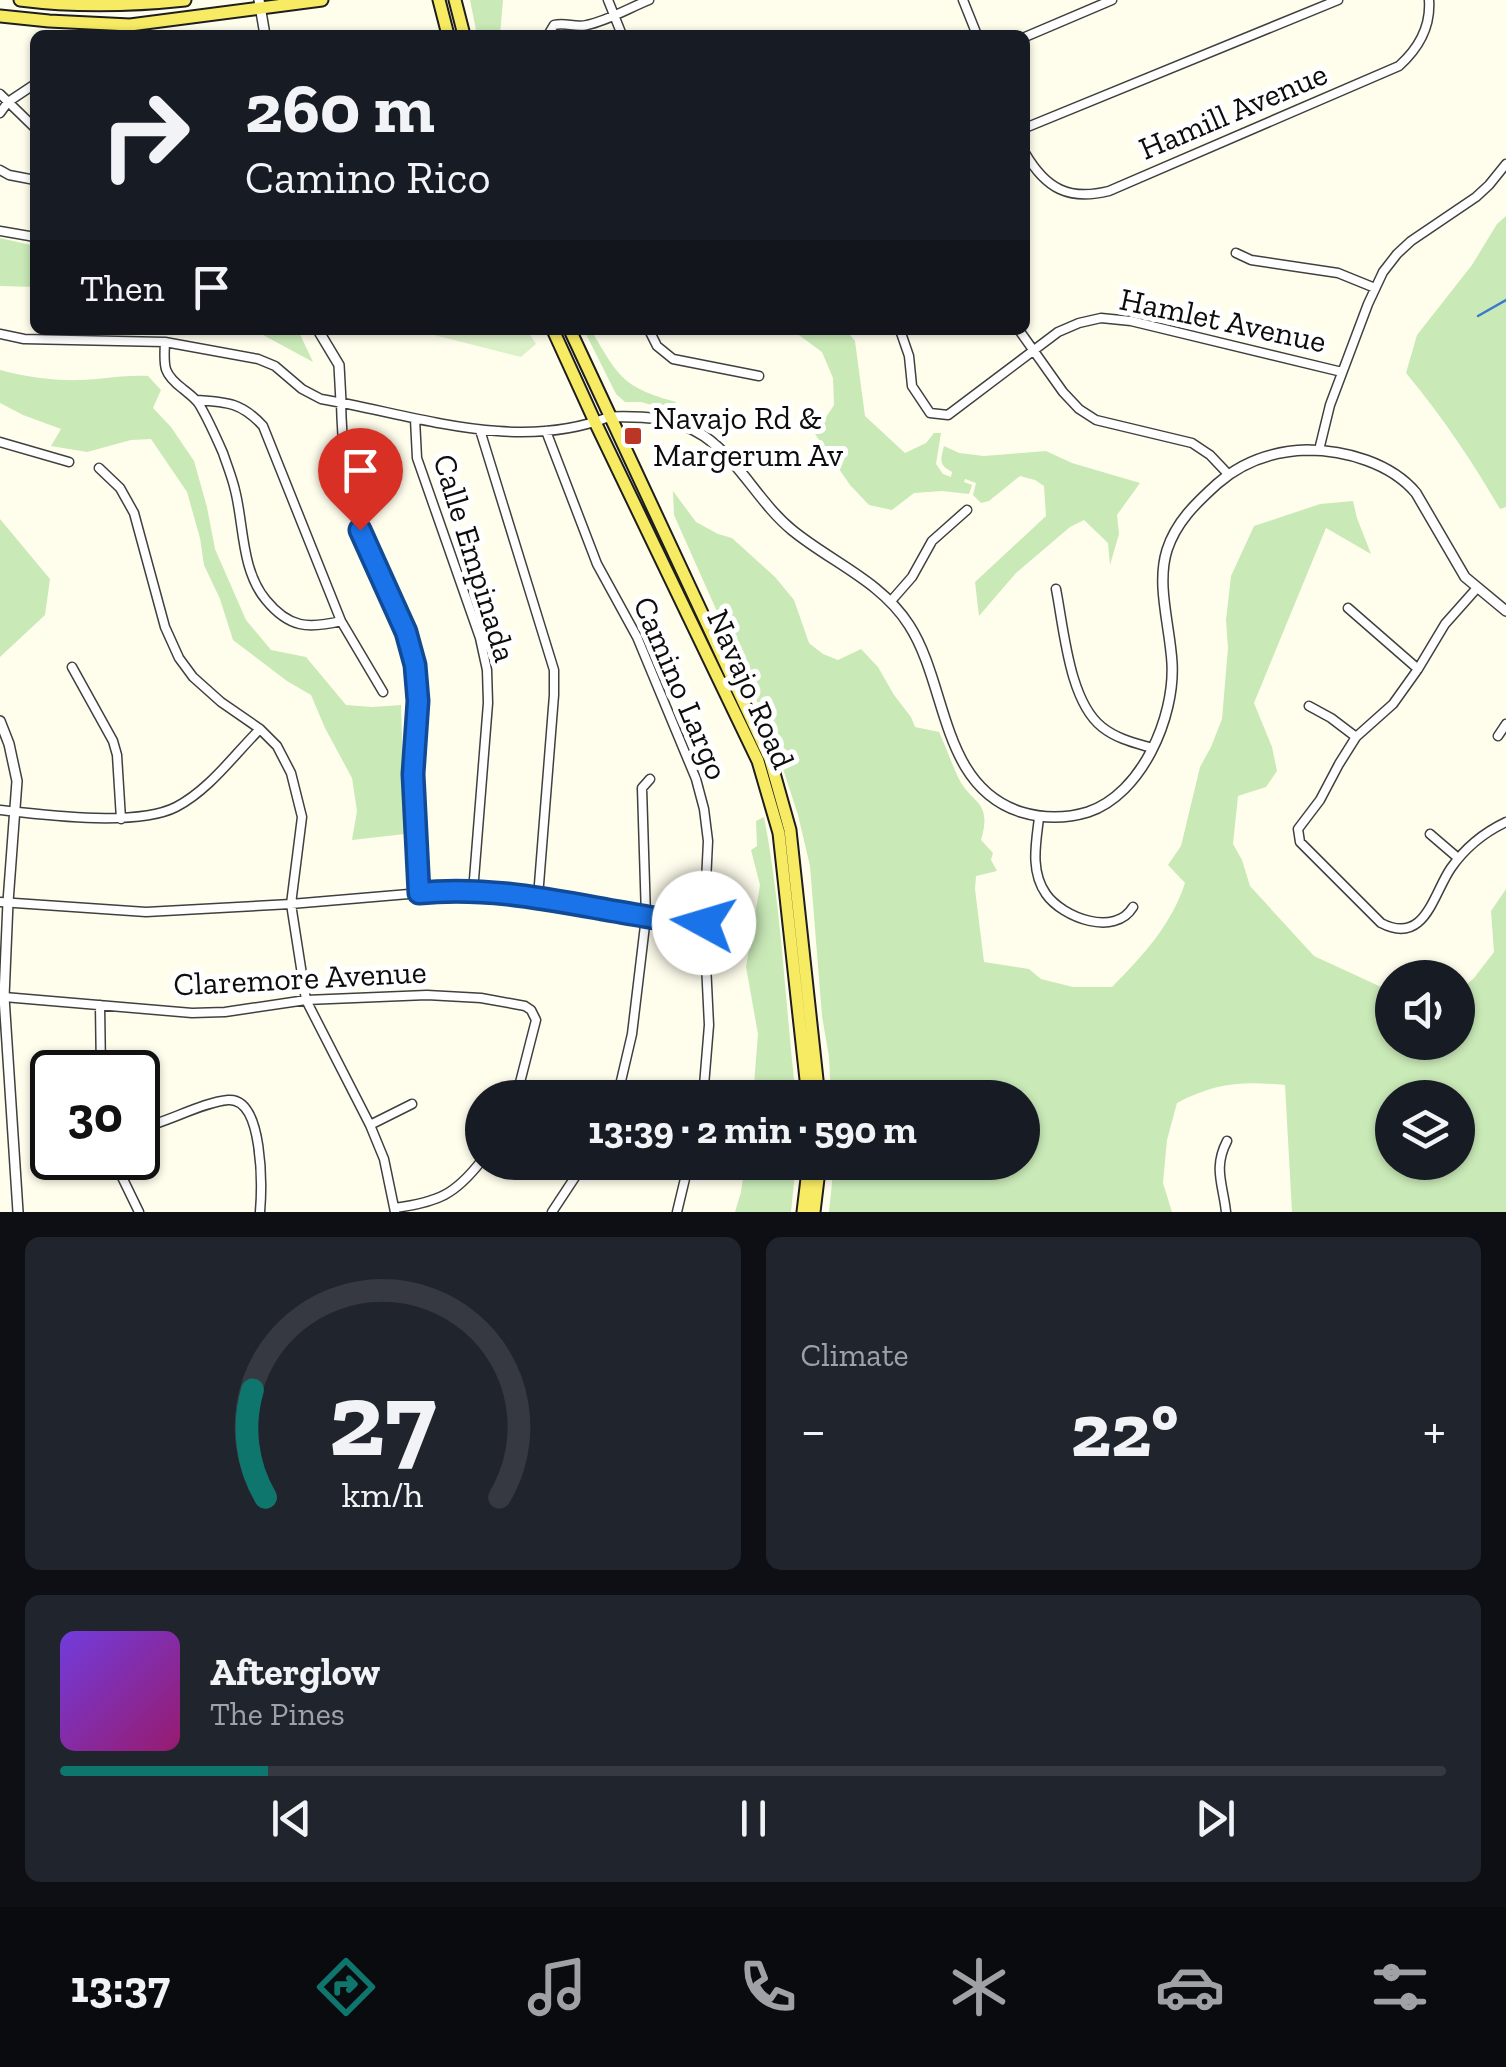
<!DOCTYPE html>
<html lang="en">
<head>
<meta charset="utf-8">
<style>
  :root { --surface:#171b24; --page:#20242c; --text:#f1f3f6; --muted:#9ea1a6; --line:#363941; --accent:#0f766e }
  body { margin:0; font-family:"Zilla Slab",serif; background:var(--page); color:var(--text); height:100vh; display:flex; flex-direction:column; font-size:38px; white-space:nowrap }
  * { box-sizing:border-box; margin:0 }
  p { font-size:32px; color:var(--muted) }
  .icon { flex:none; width:55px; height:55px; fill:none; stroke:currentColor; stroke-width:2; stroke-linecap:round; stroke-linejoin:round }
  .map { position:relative; height:1212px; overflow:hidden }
  .details { display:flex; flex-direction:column; gap:25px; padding:25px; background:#0d0f14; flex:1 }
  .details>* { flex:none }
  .top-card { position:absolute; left:30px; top:30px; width:1000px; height:305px; border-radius:15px; box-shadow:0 2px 8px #0004; background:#171b24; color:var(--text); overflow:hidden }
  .fabs { position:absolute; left:1375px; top:960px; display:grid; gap:20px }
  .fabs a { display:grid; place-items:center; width:100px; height:100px; border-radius:50%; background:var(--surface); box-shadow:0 2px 8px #0004; font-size:50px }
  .speed { position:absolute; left:30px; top:1050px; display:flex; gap:20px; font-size:50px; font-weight:700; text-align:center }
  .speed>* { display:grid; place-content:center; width:130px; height:130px; border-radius:50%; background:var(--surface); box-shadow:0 2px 8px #0004; line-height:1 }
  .speed .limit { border:5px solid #111; border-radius:15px; background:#fff; color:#111 }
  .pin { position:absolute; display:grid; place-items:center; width:85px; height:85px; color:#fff; margin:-102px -42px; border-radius:50% 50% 50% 0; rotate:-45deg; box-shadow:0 0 10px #0007 }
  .pin .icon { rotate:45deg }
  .me { position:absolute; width:110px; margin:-55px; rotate:276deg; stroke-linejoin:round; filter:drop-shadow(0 0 8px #0008) }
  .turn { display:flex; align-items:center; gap:35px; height:210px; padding:0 50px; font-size:45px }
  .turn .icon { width:130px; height:130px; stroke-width:2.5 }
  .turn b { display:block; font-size:70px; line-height:85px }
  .then { display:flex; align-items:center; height:95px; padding:0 50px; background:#0003; gap:20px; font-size:38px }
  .big { font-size:75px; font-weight:800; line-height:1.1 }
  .details .widget { flex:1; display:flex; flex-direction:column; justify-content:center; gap:15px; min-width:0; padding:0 35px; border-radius:15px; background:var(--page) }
  .details .dial { align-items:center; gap:0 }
  .dial svg { height:260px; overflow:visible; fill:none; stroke:var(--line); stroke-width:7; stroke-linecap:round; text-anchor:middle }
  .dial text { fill:var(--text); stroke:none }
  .song { display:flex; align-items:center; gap:30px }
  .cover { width:120px; height:120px; border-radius:15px; background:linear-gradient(135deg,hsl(260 70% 55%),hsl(320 70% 35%)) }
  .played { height:10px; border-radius:5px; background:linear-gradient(90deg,var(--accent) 15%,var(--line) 15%) }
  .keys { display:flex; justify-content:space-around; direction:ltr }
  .heat { display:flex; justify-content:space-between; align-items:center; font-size:55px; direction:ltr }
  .details .tiles { flex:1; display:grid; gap:25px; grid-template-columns:1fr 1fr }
  .widget:last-child { grid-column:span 2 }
  .trip { position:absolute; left:465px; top:1080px; width:575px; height:100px; border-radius:50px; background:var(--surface); box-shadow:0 2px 8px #0004; font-weight:800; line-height:100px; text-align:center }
  .dock { display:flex; height:160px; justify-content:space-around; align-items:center; background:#090b0e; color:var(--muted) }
  .dock .icon { width:70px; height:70px }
  .dock .active { color:var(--accent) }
  .dock b { font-size:45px; color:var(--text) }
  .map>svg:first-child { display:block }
  .green { fill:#c9e9b7; fill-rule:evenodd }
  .pitch { fill:#dcf0c9 }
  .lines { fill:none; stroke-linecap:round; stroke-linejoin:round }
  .stream { stroke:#397acc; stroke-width:2.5 }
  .minor-casing { stroke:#404040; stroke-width:11 }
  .tertiary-casing { stroke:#404040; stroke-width:12 }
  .primary-casing { stroke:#1e1e1e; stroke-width:15 }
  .minor { stroke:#fff; stroke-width:8 }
  .tertiary { stroke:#fff; stroke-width:9 }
  .primary { stroke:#f8eb64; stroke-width:11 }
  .route-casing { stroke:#114b97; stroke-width:25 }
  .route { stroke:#1a73e8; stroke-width:18 }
  .poi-dot { fill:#bc3626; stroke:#fff; stroke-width:4 }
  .labels { text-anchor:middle; stroke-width:10; stroke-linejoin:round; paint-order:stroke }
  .street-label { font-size:32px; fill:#0d0d0d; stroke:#fff }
  .poi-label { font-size:32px; fill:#0d0d0d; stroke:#fff; text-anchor:start }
</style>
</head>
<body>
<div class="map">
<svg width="1506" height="1212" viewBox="0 0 1506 1212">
  <rect width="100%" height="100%" fill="#fffeed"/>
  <!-- green -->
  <path class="green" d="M470,0h33l-3,35h-23z
    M1506,216v291l-6,2c-28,-48 -58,-93 -94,-136l11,-38 55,-70 25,-41z
    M0,238l35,8v41l-35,-1z
    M254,330h44l15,32z
    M584,330h7c28,47 31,57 85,72l-3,9 -32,-9h-16l-9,-8z
    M792,330h54l9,11 10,75 40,37 21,-10 8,-10h7l-5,31 7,10 8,3 1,-5c-13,-7 -12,-11 -8,-26l15,7 25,3 62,-5 26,12 68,20 -23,32 2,19 -9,31 -2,-22 -24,-23 -14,7 -54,46 -37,43 -4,-34 71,-66 -2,-30 -9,-6 -15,-4 -31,25 -8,2 -8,-8 3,-12 -11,-4 -1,3 8,3 -3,9 -27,-3 -28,2 -22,17 -23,-5 -19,-20 -35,-51 19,-29 -1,-27 -11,-26z
    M0,370c27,7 53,11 82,10 22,-1 43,-5 66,-4l13,14 -8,18 18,19 23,34 13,46 8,42 31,71 25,30 35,7 40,48 26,2 29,-2 4,129 -53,6 5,-29 -5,-33 -27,-50 -14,-33 -24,-14 -54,-41 -13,-41 -16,-34 -4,-27 -13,-46 -36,-53 -20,1 -44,12 -36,-6 10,-17 -38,-14 -23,-12z
    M673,491l23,31 22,12 14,4 43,39 19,23 15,43 14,11 15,6 23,-11 17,18 16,28 17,22 4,10 24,5c7,15 12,30 19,45 13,28 35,22 23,63l12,13 -2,7 6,11 -21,5 -1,13 9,73 45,7 12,10 32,8h39c30,-30 60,-63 73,-104l-17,-18 13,-19 19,-79 11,-20 11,-28 6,-71 -2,-28 5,-44 23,-50 66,-22 33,-3 4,17 14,36 -45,-26 -72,175 18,44 5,24 -11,16 -28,9 -5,48 9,16 8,26 64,70 78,36v50h66v-50l16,-14 20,-26 -3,-41 15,-22v323h-214l-7,-127c-43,-4 -70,-2 -108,18l-10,37 -4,43 9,29h-343l5,-49 188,-1v-64l-191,-1 -2,-40 -7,-41 -12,-150 -12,-51 -26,-80 -98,-220zM1392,1098h66v64h-66z
    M0,519l50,60 -5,36 -45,42z
    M764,817c18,93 21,187 32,280h-43l5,-63 -12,-67 14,-82 -9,-35 6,-4 -1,-25z
    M745,1163h51l-5,49h-56l6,-20z"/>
  <!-- pitch -->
  <path class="pitch" d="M433,330h94l9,14 -15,13 -87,-22z"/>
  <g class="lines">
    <!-- stream -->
    <path class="stream" d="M1478,316l28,-16"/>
    <!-- minor casing -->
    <g class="minor-casing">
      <path id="minor" d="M608,0l14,35
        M963,0l14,35
        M548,35l6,-10c12,-3 21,3 33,0 20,-4 42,-17 62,-25
        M1025,37l87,-37
        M0,94l35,34
        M0,113l8,-11 27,-18
        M1025,128l313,-128
        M1025,153c21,36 44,48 84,38l290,-125c20,-18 32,-39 30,-66
        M0,170l9,5 26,5
        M0,231l35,6
        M1236,253l15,7 87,13 37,15
        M649,330l8,16 16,13 86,17
        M900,330l9,26 3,30 18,27 18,2 110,-83 21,-9 22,-5 30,3 211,51
        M1019,330l44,62 16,17 17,11 96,23 18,12 18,19
        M0,334l24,5 141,3 93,17 17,7 27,23 19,10c95,16 194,54 288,18
        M165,342c-1,24 -3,31 18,47 6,5 12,9 16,15 9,15 17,33 24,49 4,12 9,24 12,37 9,35 6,80 31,110 23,28 42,29 75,21
        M197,400c31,2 45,3 66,26l78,195 42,71
        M341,402c1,43 5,88 19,128 17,45 46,87 55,135 6,35 -1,71 -2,106 0,41 4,82 6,122
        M415,419l2,39 63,180 7,32 1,33 -15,189
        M480,430l74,240v25l-16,202
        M546,431l51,133 40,73 59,142 8,30 4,32 -4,82 5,102 -6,73
        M0,442l69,20
        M1319,450l11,-45 38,-101 15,-32 14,-18 14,-13 65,-44 13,-12 17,-21
        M99,468l21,20 14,25 31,114 14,31 14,19 28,25 39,27 17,17 14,27 11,44 -11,87 15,96 64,125 14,34 11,53
        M1477,588l-32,36 -27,45 -25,35 -37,33 -17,27 -19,36 -22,29 2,13 81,81c44,23 52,-29 70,-55 14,-20 34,-36 55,-46
        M1056,589c8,40 13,112 46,138 15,12 33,16 50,21
        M891,601l21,-24 20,-36 35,-31
        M1348,608l70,61
        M72,667l41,74 4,14 4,64
        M1309,706l22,12 25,19
        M1498,736l8,-12
        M0,810c44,5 137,17 176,-3 33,-17 58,-52 84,-78
        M1039,818c-3,25 -9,53 7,76 17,24 69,43 87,13
        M1430,834l28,24
        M0,902l146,10 145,-8 153,-13 79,3 123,23 58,6
        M4,997l188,16 33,-1 81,-12 121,-5 54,3 44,8 6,4 5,10 -20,78
        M100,1005l1,67
        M615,1098l6,-17 11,-47 14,-117 -4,-129 8,-9
        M370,1125l42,-21
        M138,1129c28,-6 65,-27 90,-29 36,-3 34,88 32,112
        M116,1158l5,17 18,37
        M395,1208c43,-6 60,-13 87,-48
        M552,1212l33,-50
        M677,1212l12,-50
        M1226,1212c-3,-28 -13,-44 1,-71"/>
    </g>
    <!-- tertiary casing -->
    <g class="tertiary-casing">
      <path id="tertiary" d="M259,0l6,35
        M318,330l21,35 2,37
        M609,417c33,-1 67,0 95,19 36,25 55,67 88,94 39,32 89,51 117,95 39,60 31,161 112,187 23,7 44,7 67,0 54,-18 87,-95 84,-149 -2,-37 -16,-78 -5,-113 9,-28 29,-47 50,-66 25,-22 56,-33 90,-34 38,0 84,13 109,43l49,84 41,34
        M0,721l9,23 8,37 -9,121 -4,95 14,215"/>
    </g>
    <!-- primary casing -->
    <g class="primary-casing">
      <path id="primary" d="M20,0c55,7 109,6 165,0
        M439,0l9,35
        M455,0l9,35
        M0,16l49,5 81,4 192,-25
        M553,330l42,92 163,339 21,72 29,265
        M570,330l200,429 20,71 29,268
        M803,1212l6,-50
        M814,1212l6,-50"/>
    </g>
    <!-- minor -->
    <use href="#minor" class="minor"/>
    <!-- tertiary -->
    <use href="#tertiary" class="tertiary"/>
    <!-- primary -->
    <use href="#primary" class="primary"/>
  </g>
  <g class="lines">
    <!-- route casing -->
    <g class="route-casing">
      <path id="route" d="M360,530l46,102 9,33 3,36 -5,73 6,119c76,-8 149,11 224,23 20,4 41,5 61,7"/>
    </g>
    <!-- route -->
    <use href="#route" class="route"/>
  </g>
  <!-- markers -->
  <rect class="poi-dot" x="623" y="426" width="20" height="20" rx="5"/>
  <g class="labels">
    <!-- street labels -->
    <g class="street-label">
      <text transform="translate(1233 111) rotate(-23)" y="11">Hamill Avenue</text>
      <text transform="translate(1223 320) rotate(12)" y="11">Hamlet Avenue</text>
      <text transform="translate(475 558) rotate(73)" y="11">Calle Empinada</text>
      <text transform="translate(681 688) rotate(67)" y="11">Camino Largo</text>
      <text transform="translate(751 689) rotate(66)" y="11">Navajo Road</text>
      <text transform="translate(300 978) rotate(-3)" y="11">Claremore Avenue</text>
    </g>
    <!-- poi labels -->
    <g class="poi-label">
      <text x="653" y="429">Navajo Rd &amp;<tspan x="653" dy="37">Margerum Av</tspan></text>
    </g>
  </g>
</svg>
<div class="fabs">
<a><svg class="icon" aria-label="sound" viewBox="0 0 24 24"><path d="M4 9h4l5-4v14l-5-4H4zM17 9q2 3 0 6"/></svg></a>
<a><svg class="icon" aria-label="layers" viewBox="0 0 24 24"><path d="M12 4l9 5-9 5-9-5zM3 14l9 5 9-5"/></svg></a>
</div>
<div class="speed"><div class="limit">30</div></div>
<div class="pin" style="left:360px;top:530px;background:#d93025"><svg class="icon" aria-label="arrive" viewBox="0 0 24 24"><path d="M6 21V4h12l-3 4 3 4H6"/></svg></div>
<svg class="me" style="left:704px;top:923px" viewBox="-20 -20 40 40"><circle r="19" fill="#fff"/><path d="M0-13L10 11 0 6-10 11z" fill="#1a73e8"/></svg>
<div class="trip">13:39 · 2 min · 590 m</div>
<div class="top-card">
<div class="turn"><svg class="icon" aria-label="right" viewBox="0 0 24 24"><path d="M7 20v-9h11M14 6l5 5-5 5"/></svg><div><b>260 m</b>Camino Rico</div></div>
<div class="then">Then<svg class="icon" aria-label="arrive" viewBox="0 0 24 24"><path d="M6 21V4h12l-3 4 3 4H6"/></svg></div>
</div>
</div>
<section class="details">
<div class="tiles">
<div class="widget dial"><svg viewBox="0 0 100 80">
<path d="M14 69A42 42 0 1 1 86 69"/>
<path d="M14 69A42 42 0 0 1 10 36" stroke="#0f766e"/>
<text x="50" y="56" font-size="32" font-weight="700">27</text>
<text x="50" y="72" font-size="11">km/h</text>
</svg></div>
<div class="widget"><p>Climate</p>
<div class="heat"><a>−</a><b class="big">22°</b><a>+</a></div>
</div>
<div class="widget">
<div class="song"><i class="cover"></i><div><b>Afterglow</b><p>The Pines</p></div></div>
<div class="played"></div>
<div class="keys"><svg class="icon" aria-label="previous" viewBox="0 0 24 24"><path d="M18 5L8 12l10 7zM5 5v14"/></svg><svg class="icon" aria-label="pause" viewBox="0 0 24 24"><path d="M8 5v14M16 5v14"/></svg><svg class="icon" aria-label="next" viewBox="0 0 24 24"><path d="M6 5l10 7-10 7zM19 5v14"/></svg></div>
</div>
</div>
</section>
<nav class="dock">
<b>13:37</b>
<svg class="icon active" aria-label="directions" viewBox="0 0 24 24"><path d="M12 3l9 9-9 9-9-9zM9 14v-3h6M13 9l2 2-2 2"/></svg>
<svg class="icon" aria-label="music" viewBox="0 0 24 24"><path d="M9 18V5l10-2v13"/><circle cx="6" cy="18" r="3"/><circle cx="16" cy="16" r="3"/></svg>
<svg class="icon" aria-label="phone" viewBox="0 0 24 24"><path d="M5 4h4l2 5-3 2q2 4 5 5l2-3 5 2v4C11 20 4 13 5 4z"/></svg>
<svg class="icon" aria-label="climate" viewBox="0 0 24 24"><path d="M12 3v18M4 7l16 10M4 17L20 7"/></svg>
<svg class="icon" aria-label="car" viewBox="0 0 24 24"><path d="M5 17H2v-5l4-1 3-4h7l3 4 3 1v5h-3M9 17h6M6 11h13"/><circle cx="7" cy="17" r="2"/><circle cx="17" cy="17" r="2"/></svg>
<svg class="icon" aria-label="filters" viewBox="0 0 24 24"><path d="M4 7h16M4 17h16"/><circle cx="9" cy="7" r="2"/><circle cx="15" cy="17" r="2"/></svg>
</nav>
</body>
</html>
